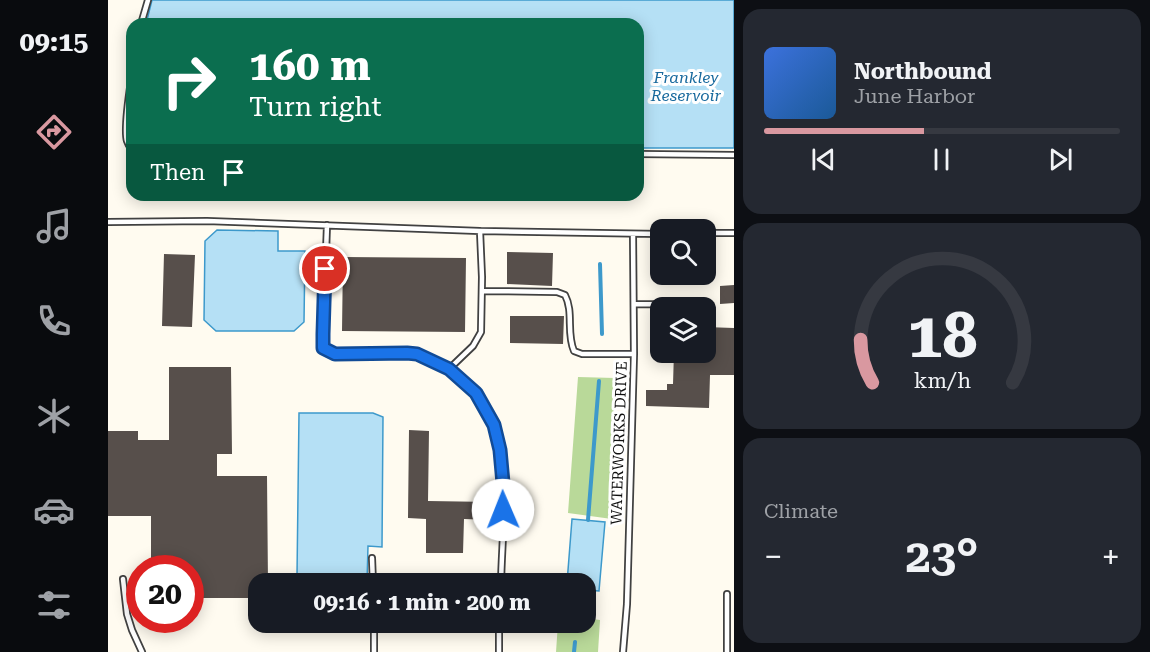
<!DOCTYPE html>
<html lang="en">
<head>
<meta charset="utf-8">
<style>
  :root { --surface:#171b24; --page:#242831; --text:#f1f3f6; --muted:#9ea1a6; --line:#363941; --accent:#d998a0 }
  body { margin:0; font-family:"Roboto Serif",serif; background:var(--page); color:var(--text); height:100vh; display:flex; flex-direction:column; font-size:22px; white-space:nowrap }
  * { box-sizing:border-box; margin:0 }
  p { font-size:20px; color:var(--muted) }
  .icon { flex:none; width:33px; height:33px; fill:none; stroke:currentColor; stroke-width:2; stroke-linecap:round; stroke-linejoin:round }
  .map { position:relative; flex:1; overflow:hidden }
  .details { display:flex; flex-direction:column; gap:9px; padding:9px; background:#0d0f14; width:416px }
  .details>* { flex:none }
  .top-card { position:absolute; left:18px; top:18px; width:518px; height:183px; border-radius:18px; box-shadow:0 3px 15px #0003; background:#0b6e4f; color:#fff; overflow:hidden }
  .buttons { position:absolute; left:542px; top:219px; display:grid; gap:12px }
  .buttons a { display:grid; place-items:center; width:66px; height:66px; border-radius:12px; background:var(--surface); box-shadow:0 3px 15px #0003; font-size:30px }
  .speed { position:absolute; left:18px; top:555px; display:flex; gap:12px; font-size:30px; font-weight:700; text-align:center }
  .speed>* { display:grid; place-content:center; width:78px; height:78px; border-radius:50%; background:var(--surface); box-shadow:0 3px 15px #0003; line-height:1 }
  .speed .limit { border:9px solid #d22; background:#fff; color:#111 }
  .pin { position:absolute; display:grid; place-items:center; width:51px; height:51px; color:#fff; margin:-26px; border:3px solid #fff; border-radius:50%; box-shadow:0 2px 6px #0007 }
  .me { position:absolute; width:66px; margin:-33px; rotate:359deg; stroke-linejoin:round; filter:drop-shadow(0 0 4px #0008) }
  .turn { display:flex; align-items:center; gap:21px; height:126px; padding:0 24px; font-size:27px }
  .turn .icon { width:78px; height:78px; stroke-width:2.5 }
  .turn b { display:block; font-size:42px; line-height:51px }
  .then { display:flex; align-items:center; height:57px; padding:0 24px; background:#0003; gap:12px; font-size:22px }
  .big { font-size:45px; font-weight:700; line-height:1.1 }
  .details .tile { flex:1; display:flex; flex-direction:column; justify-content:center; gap:9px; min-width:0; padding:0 21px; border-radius:18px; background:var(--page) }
  .details .dial { align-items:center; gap:0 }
  .dial svg { height:156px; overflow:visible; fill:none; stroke:var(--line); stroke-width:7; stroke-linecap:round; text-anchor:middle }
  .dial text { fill:var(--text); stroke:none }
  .song { display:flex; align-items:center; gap:18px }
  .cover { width:72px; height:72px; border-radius:9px; background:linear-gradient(135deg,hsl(220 70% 55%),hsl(210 70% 35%)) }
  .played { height:6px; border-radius:3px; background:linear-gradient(90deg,var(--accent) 45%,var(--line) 45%) }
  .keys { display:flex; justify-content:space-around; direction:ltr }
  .heat { display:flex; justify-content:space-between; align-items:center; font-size:33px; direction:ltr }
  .trip { position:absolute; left:140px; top:573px; width:348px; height:60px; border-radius:18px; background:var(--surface); box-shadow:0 3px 15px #0003; font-weight:700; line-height:60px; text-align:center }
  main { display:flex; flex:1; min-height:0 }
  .menu { display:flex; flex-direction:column; width:108px; justify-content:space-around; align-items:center; background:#090b0e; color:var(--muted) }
  .menu .icon { width:42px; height:42px }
  .menu .on { color:var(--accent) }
  .menu b { font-size:27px; color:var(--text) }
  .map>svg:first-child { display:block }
  .forest { fill:#b9d999 }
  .water { fill:#b5e0f5; stroke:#3d99cb; stroke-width:1.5 }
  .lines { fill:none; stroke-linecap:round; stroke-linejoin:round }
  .stream { stroke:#3d99cb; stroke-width:4 }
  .building { fill:#574f4b }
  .lane-casing { stroke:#414141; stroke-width:8 }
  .lane { stroke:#fff; stroke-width:4.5 }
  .route-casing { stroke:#114b97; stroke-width:15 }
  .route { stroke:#1a73e8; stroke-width:10 }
  .labels { text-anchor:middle; stroke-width:6; stroke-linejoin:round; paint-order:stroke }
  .street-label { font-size:15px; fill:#0e0e0e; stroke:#fff }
  .water-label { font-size:16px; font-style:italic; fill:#196a9e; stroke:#fff }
</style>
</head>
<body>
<main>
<nav class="menu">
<b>09:15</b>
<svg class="icon on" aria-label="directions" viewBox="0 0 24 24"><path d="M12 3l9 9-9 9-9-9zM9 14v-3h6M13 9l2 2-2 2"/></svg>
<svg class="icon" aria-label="music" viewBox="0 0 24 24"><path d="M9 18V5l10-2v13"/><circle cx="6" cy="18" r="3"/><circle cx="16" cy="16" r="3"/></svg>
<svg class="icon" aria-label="phone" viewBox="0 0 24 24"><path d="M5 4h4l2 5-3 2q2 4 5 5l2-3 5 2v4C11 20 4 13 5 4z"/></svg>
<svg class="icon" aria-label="climate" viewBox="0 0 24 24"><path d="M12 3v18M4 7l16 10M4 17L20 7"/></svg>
<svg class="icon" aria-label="car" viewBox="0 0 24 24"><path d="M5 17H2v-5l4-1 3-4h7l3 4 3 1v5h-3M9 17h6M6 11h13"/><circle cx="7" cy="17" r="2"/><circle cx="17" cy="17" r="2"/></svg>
<svg class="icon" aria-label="filters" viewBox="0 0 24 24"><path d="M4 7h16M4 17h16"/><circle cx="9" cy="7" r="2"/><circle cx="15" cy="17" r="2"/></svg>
</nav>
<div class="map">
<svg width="627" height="652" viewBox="0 0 627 652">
  <rect width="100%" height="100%" fill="#fffbf0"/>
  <!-- forest -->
  <path class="forest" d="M470,377l37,1 -3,141 -44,-6z
    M477,618l15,2 -2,32h-42l2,-29 27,-1z"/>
  <!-- water -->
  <path class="water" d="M44,0h582v148h-96v-124h-492z
    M109,230l61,1v20h27l-1,71 -10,9h-78l-12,-11 1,-79z
    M191,413h74l10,4 -1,130 -14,-1 -1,36h-62l-8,-6z
    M464,519l33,3 -6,69 -14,-1v-6l-18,-1z"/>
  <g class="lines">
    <!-- stream -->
    <path class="stream" d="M492,264l2,70
      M480,520l11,-139
      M466,652l1,-10"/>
  </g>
  <!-- building -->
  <path class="building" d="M399,252l46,1 -1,33 -45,-2z
    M56,254l31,1 -3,72 -30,-1z
    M235,257l123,1 -1,74 -123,-1z
    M627,285v18l-15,1v-18z
    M402,316h54l-1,28 -53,-1z
    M597,327l30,1v47h-25l-1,33 -63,-2v-16h21v-6h6l1,-32h31z
    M61,367h62l1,87h-15v22h50l1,108h-10v14h-68v-30h-39v-52h-43v-85h30v9h31z
    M301,430l20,1 -1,70 64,1v18l-28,-1 -1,34h-37v-34l-18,-1z"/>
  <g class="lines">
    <!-- lane casing -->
    <g class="lane-casing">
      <path id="lane" d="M33,24l7,-24
        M24,74c-2,15 -9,54 -5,67 1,4 2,5 5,8
        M530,154l97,1
        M0,222l99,-1 273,10 180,3
        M219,225l-4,109v14l12,6 72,-1c20,2 39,13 53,26 6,5 13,10 17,16 38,55 25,126 24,189
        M597,233h30
        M374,291l75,1 8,3c9,17 1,38 9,56l8,3h52
        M526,304l72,1
        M341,369l24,-23 8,-14 1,-55 -2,-46
        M264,558l1,26
        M15,579l4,35 5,16 10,22
        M266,622v30
        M391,652v-30
        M515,652l4,-48 7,-250 -1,-120
        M619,652v-58"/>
    </g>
    <!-- lane -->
    <use href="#lane" class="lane"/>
  </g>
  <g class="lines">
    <!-- route casing -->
    <g class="route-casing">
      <path id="route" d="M217,269l-2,65v14l12,6 72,-1 10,1 32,15 27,24 18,32 6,25 4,44 -1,16"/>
    </g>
    <!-- route -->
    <use href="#route" class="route"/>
  </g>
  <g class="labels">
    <!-- street labels -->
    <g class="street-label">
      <text transform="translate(511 443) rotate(-88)" y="5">WATERWORKS DRIVE</text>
    </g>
    <!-- water labels -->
    <g class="water-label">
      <text x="578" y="83">Frankley<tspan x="578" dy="18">Reservoir</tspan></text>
    </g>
  </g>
</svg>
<div class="buttons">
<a><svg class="icon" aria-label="search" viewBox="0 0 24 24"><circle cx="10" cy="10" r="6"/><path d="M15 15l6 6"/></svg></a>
<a><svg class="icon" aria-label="layers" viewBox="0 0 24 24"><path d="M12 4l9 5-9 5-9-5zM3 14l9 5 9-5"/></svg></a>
</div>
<div class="speed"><div class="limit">20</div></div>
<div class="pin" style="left:217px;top:269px;background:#d93025"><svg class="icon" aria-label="arrive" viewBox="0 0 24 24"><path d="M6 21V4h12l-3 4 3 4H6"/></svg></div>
<svg class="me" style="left:395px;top:510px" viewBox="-20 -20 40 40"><circle r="19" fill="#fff"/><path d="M0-13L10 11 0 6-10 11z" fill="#1a73e8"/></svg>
<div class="trip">09:16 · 1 min · 200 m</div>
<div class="top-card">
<div class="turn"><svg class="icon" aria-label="right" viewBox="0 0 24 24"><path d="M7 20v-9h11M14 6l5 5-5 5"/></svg><div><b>160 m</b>Turn right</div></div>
<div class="then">Then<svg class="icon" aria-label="arrive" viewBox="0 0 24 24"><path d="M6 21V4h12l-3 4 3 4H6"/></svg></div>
</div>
</div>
<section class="details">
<div class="tile">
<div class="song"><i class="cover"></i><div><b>Northbound</b><p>June Harbor</p></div></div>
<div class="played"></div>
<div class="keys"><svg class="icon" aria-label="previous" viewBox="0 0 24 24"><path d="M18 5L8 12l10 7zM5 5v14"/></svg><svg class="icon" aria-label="pause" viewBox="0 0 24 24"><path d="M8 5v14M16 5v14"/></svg><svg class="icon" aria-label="next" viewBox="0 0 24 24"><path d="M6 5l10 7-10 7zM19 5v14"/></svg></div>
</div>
<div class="tile dial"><svg viewBox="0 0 100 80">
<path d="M14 69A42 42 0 1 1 86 69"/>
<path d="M14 69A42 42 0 0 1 8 47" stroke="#d998a0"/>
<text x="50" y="56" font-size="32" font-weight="700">18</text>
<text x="50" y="72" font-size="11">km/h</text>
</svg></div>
<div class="tile"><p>Climate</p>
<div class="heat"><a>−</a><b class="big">23°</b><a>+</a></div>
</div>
</section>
</main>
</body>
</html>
